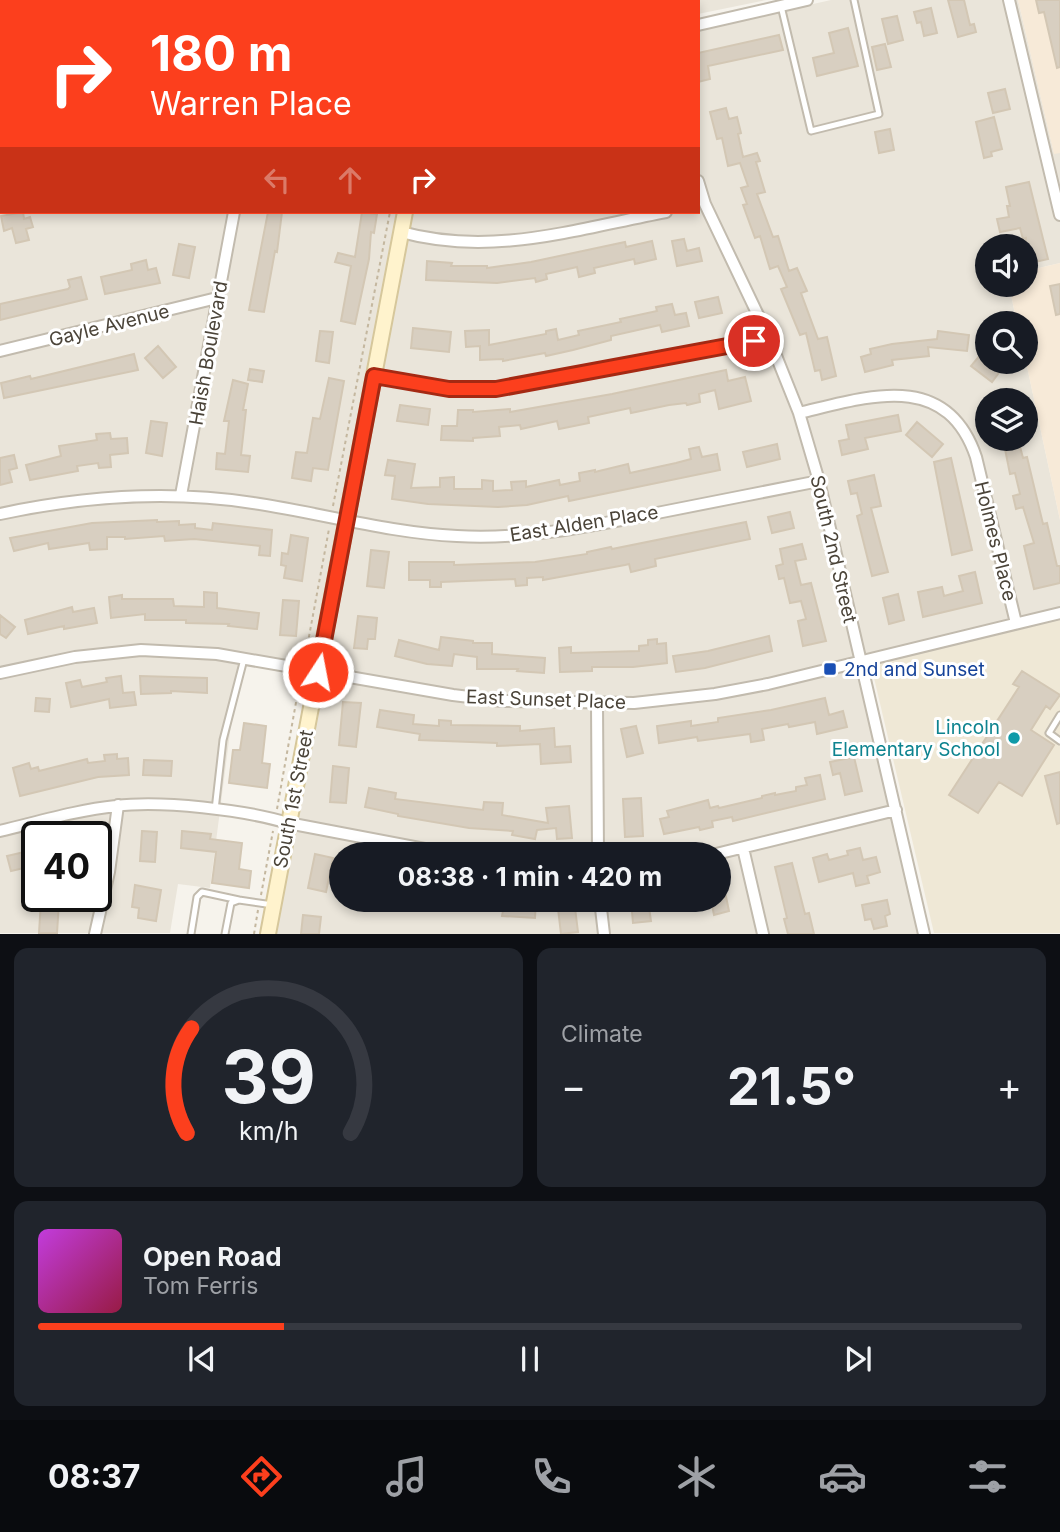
<!DOCTYPE html>
<html lang="en">
<head>
<meta charset="utf-8">
<style>
  :root { --surface:#171b24; --page:#20242c; --text:#f1f3f6; --muted:#9ea1a6; --line:#363941; --accent:#fc3f1d }
  body { margin:0; font-family:Inter,sans-serif; background:var(--page); color:var(--text); height:100vh; display:flex; flex-direction:column; font-size:26px; white-space:nowrap }
  * { box-sizing:border-box; margin:0 }
  p { font-size:23px; color:var(--muted) }
  .icon { flex:none; width:38px; height:38px; fill:none; stroke:currentColor; stroke-width:2; stroke-linecap:round; stroke-linejoin:round }
  .map { position:relative; height:934px; overflow:hidden }
  .panel { display:flex; flex-direction:column; gap:14px; padding:14px; background:#0d0f14; flex:1 }
  .panel>* { flex:none }
  .hud { position:absolute; left:0px; top:0px; width:700px; height:214px; box-shadow:0 4px 10px #0003; background:#fc3f1d; color:#fff; overflow:hidden }
  .buttons { position:absolute; left:975px; top:234px; display:grid; gap:14px }
  .buttons a { display:grid; place-items:center; width:63px; height:63px; border-radius:50%; background:var(--surface); box-shadow:0 4px 10px #0003; font-size:35px }
  .speed { position:absolute; left:21px; top:821px; display:flex; gap:14px; font-size:35px; font-weight:700; text-align:center }
  .speed>* { display:grid; place-content:center; width:91px; height:91px; border-radius:50%; background:var(--surface); box-shadow:0 4px 10px #0003; line-height:1 }
  .speed .limit { border:4px solid #111; border-radius:10px; background:#fff; color:#111 }
  .pin { position:absolute; display:grid; place-items:center; width:60px; height:60px; color:#fff; margin:-30px; border:4px solid #fff; border-radius:50%; box-shadow:0 2px 7px #0007 }
  .me { position:absolute; width:77px; margin:-38px; rotate:11deg; stroke-linejoin:round; filter:drop-shadow(0 0 5px #0008) }
  .turn { display:flex; align-items:center; gap:24px; height:147px; padding:0 35px; font-size:32px }
  .turn .icon { width:91px; height:91px; stroke-width:2.5 }
  .turn b { display:block; font-size:49px; line-height:60px }
  .lanes { display:flex; align-items:center; height:66px; padding:0 35px; background:#0003; justify-content:center; gap:35px; direction:ltr }
  .lanes .off { opacity:.35 }
  .big { font-size:52px; font-weight:700; line-height:1.1 }
  .panel .card { flex:1; display:flex; flex-direction:column; justify-content:center; gap:10px; min-width:0; padding:0 24px; border-radius:14px; background:var(--page) }
  .panel .dial { align-items:center; gap:0 }
  .dial svg { height:182px; overflow:visible; fill:none; stroke:var(--line); stroke-width:7; stroke-linecap:round; text-anchor:middle }
  .dial text { fill:var(--text); stroke:none }
  .song { display:flex; align-items:center; gap:21px }
  .cover { width:84px; height:84px; border-radius:10px; background:linear-gradient(135deg,hsl(290 70% 55%),hsl(340 70% 35%)) }
  .played { height:7px; border-radius:4px; background:linear-gradient(90deg,var(--accent) 25%,var(--line) 25%) }
  .keys { display:flex; justify-content:space-around; direction:ltr }
  .heat { display:flex; justify-content:space-between; align-items:center; font-size:38px; direction:ltr }
  .panel .tiles { flex:1; display:grid; gap:14px; grid-template-columns:1fr 1fr }
  .card:last-child { grid-column:span 2 }
  .trip { position:absolute; left:329px; top:842px; width:402px; height:70px; border-radius:35px; background:var(--surface); box-shadow:0 4px 10px #0003; font-weight:700; line-height:70px; text-align:center }
  .dock { display:flex; height:112px; justify-content:space-around; align-items:center; background:#090b0e; color:var(--muted) }
  .dock .icon { width:49px; height:49px }
  .dock .active { color:var(--accent) }
  .dock b { font-size:32px; color:var(--text) }
  .map>svg:first-child { display:block }
  .residential { fill:#eae5da; fill-rule:evenodd }
  .commercial { fill:#f7ead8 }
  .education { fill:#efe8d6 }
  .building { fill:#d8cfc1; stroke:#d3c7b4; stroke-width:2 }
  .lines { fill:none; stroke-linecap:round; stroke-linejoin:round }
  .lane-casing { stroke:#c2bbae; stroke-width:9 }
  .street-casing { stroke:#c2bbae; stroke-width:14 }
  .secondary-casing { stroke:#d6c79b; stroke-width:18 }
  .path { stroke:#c4b79f; stroke-width:2; stroke-dasharray:3.5 3.5; stroke-linecap:butt }
  .lane { stroke:#fff; stroke-width:5 }
  .street { stroke:#fff; stroke-width:10 }
  .secondary { stroke:#fff3cd; stroke-width:14 }
  .route-casing { stroke:#a42913; stroke-width:18 }
  .route { stroke:#fc3f1d; stroke-width:12 }
  .transit-dot { fill:#1a4fb4; stroke:#fff; stroke-width:2.5 }
  .culture-dot { fill:#0f9aa8; stroke:#fff; stroke-width:2.5 }
  .labels { text-anchor:middle; stroke-width:6; stroke-linejoin:round; paint-order:stroke }
  .street-label { font-size:19px; fill:#4b4439; stroke:#fff }
  .transit-label { font-size:19px; fill:#164399; stroke:#fff; text-anchor:start }
  .culture-label { font-size:19px; fill:#0d838f; stroke:#fff; text-anchor:end }
</style>
</head>
<body>
<div class="map">
<svg width="1060" height="934" viewBox="0 0 1060 934">
  <rect width="100%" height="100%" fill="#f6f3ec"/>
  <!-- residential -->
  <path class="residential" d="M0,0h437l-435,2 -2,170z
    M459,0h307l-68,14v-12h-239z
    M831,0h187l36,153h6v110l-34,8v-24h-39v38h22l8,39h-30v38h39l34,158v90l-264,63 -82,17 -66,8h-141l-53,-6 -132,-23 87,-457h289v-182zM987,401h39v38h-39z
    M0,189h2v23h398l-86,463 -75,-12 -29,225 -32,-4 -8,49h-170zM37,836h59v60h-59z
    M858,666l61,268h-647l48,-258 286,32zM341,854h378v46h-378z"/>
  <!-- commercial -->
  <path class="commercial" d="M1018,0h42v153l-6,1z
    M1060,263v257l-34,-158v-38h-9l-8,-39h17v-14z"/>
  <!-- education -->
  <path class="education" d="M1060,618v315h-126l-63,-268z"/>
  <!-- building -->
  <path class="building" d="M948,0h16l6,25 4,-1 2,8 -18,5z
    M1036,0h24v67l-3,1 -13,-56 -5,1z
    M931,8l6,25 -13,3 -3,-14 -4,1 -3,-11z
    M897,16l6,24 -15,4 -6,-25z
    M848,28l10,38 -41,10 -4,-18 21,-5 -5,-20z
    M779,35l4,15 -75,16 2,13 -12,3v-29z
    M885,44l6,23 -14,3 -5,-23z
    M1005,89l5,20 -17,4 -5,-20z
    M726,108l3,11 8,-2 4,16 -3,1 5,23 14,-4 3,8 -4,1 9,30 -8,2 16,43 5,-1 11,35 8,-3 10,23 -6,2 17,46 9,-2 9,39 -14,4 -2,-10 -5,1 -9,-38 -6,2 -19,-46 6,-2 -9,-21 -8,3 -10,-33 -5,2 -12,-33 4,-1 -6,-16 7,-2 -8,-23 -12,3 -6,-28 -5,1 -7,-27z
    M994,117l8,32 -11,3 1,4 -8,2 -8,-36z
    M890,129l4,21 -15,3 -4,-21z
    M1029,182l19,77 -22,5v-26l-3,1 -3,-11 -20,4 -3,-13 12,-2 -2,-11h3l-4,-19z
    M23,212l1,7 6,-2 3,10 -7,2 3,11 -13,3 -4,-15 -8,3 -3,-15z
    M268,212h14l-5,40 -2,-1 -11,61 -15,-2z
    M362,212l15,2 -3,19 -3,-1 -2,27 -14,65 -14,-3 10,-55 -16,-4 3,-9 17,4z
    M684,239l3,12 12,-3 3,13 -25,5 -5,-25z
    M652,241l4,18 -21,5 -1,-5 -40,9 1,5 -16,4 -2,-10 -31,7 1,5 -11,3 -1,-4 -38,5 -71,-3 1,-19 25,2 -1,3h36v2l44,-6 94,-20 1,5z
    M179,244l16,3 -6,31 -16,-3z
    M146,260l2,10 8,-2 4,15 -55,11 -4,-17 31,-7 -1,-6z
    M81,277l6,22 -87,21v-16l68,-15 2,-2 -2,-7z
    M1060,284v30l-4,1 -6,-29z
    M718,297l4,16 -23,5 -4,-16z
    M672,304l3,11 11,-2 3,13 -27,6 -2,-7 -49,11v4l-38,10 -27,6 -1,-3 -42,8v-2l-23,1v-14l-14,1 -1,-16 24,-1v15l57,-11v-3l10,-2 2,11 21,-5 -1,-4 43,-9 -1,-3 37,-8 -1,-4z
    M413,328l38,4 -2,20 -38,-4z
    M320,331l13,1 -4,31 -13,-2z
    M938,331l31,4 -2,16 -39,-4 1,9 -37,4 1,5 -28,7 -4,-15 10,-3 -1,-5 22,-5 45,-5z
    M158,346l18,21 -13,11 -18,-20z
    M134,354l4,16 -134,28 -3,-15 29,-7 1,3z
    M981,354l6,5v3h5l9,8 -9,12 -21,-16z
    M250,369l14,2 -2,11 -14,-2z
    M726,370l2,11 17,-4 6,24 -32,8 -4,-19 -16,4 1,8 -13,3 -1,-2 -17,2 -38,8 -1,-5 -42,9 1,6 -30,6 -2,-8 -36,8 -1,-4 -21,2 1,9 -27,2v3l-32,-1 1,-14h15l1,-16h15v2l37,-3v3l102,-18z
    M329,378l15,3 -16,89 -15,-2 -2,13 -19,-3 4,-26 11,1 6,-35 7,1z
    M233,380l15,4 -5,26h3l-5,45 9,1 -2,16 -32,-3 1,-16 8,1 4,-33h-5z
    M1006,389l2,12h-16l-1,-8z
    M400,405l30,4 -2,16 -31,-4z
    M898,415l3,16 -36,7 3,11 -26,6 -3,-14 10,-2 -3,-14z
    M151,421l16,2 -5,33 -16,-3z
    M917,422l26,22 -11,13 -26,-22z
    M110,433l1,6 16,-1 1,15 -18,2 1,12 -12,1 -1,-5 -21,3 1,5 -48,9 -4,-15 35,-9 -2,-10 38,-6 -1,-6z
    M1003,439h15l5,19 4,-1 16,67 4,-1 10,43h3v17l-26,6 -10,-43 10,-3 -11,-36 -7,2 -3,-13 7,-2 -5,-21 -5,1z
    M777,444l3,15 -33,8 -4,-15z
    M699,447l3,10 15,-3 3,16 -151,31 -1,-5 -41,9 -29,2 -70,-3 -36,-5 3,-23 -10,-1 3,-15 27,4 -4,24 29,-1v-9l14,-1v12h28v-9l11,1v10l19,-1 -1,-8 15,-1v6l33,-7 1,5 20,-4 -1,-8 16,-3v2l33,-8 2,9 46,-10 15,-4 -2,-10z
    M14,455l3,13 -8,2 3,12 -12,3v-27z
    M951,458l21,92 -20,5 -18,-93z
    M874,475l7,31 -10,2 17,64 -16,4 -15,-60 5,-2 -5,-21 -6,1 -3,-13z
    M790,512l4,16 -22,5 -4,-16z
    M157,520v2l22,-1v4l16,-1v4l17,2 1,-7 59,7 -2,26 -11,-1 1,-9 -66,-7 -29,2 -1,-5 -39,3v-2h-18v12l-17,1 -1,-7 -40,6 -1,-6 -34,8 -4,-13 82,-15z
    M746,522l4,17 -95,20 1,7 -25,6 -2,-8 -4,1 -82,15v-3l-16,1v7l-11,1 -1,-7 -74,3v5h-11v-7h-21v-18h45v3l81,-3 52,-8v-2l24,-5 1,2z
    M291,535l17,3 -6,43 -18,-3 2,-12 -5,-1 1,-12 6,1z
    M802,544l4,15 -11,2 6,24 10,-2 15,58 -23,5 -5,-25 8,-2 -5,-18 -11,2 -6,-25 -5,1 -3,-13 7,-2 -3,-15z
    M371,550l18,2 -5,36 -17,-2z
    M975,572l7,31 -59,14 -5,-25 24,-5 2,9 19,-5 -4,-15z
    M204,592l13,1v15l42,5 -2,16 -29,-3 1,-2 -43,-1v-3h-41v-6l-34,4 -2,-21 13,-2v4h51l1,7 30,1z
    M898,594l6,26 -15,4 -6,-26z
    M283,600l16,1 -3,35 -16,-1z
    M72,607l1,5 21,-4 3,15 -33,6v-3l-36,8 -3,-14z
    M0,615l15,12 -9,11 -6,-4z
    M358,616l19,2 -2,21h-7l-1,10 -13,-1z
    M769,636l3,15 -67,17 -29,4 -3,-16 35,-5z
    M441,637l32,4v2h19v11l53,4 -1,15 -27,-2 1,-2h-41v-12l-23,-3 -2,12 -25,-2 -32,-8 4,-16 40,10z
    M657,639v5l9,-1 1,20 -34,4h-41v4l-32,1 -1,-24 12,-1v6l68,-2v-5l9,-1v-5z
    M1022,671l38,24 -10,14 -4,-3 -15,24 23,15 -32,51 -23,-14 -21,31 -29,-18 70,-108 -6,-3z
    M121,676l2,17 11,-1 2,13 -26,3 -1,-9 -38,8 -5,-24 14,-3 2,7 25,-5 -1,-4z
    M140,676l67,2v15l-36,-2v2l-30,1z
    M36,698l14,1 -1,13 -14,-1z
    M825,698l4,17 14,-4 4,16 -30,7 -2,-12 -26,5 -1,-3 -26,5 2,11 -13,2 -1,-8 -52,7 -1,-4 -38,6 -2,-17 34,-5v5l27,-4v-4l53,-8z
    M343,702l18,1 -5,44 -17,-2z
    M380,710l34,5 -1,9 26,2v-6l12,1v4l69,1v5l34,-3 1,19 15,-1 1,16 -30,2 -1,-20 -43,2v-3l-78,-3 1,-6 -43,-7z
    M244,723l22,3 -4,37 8,1 -3,24 -38,-5 4,-33h7z
    M636,726l7,27 -16,4 -6,-28z
    M117,754v5l11,-1 1,17 -31,2 -78,19 -7,-28 16,-5 2,6 7,-2 1,4 48,-12 1,4 17,-2 -1,-6z
    M854,757l8,34 -17,4 -5,-22 -7,2 -3,-13z
    M144,760l28,1 -1,15 -28,-1z
    M333,766l16,2 -3,35 -16,-1z
    M1060,772v51l-3,1 -12,-48z
    M820,775l5,24 -92,22 -1,-4 -20,4 1,6 -13,3 -1,-3 -35,7 -4,-15 9,-2 -2,-6 41,-11 2,8 8,-2 1,2 43,-10v-2l13,-3v2l21,-4v-4l11,-2 -2,-7z
    M369,788l27,5 -1,6 88,11 1,-8 19,1 -1,12 46,8 -2,-15 23,-2 3,32 -15,1 -1,-11 -19,2 -2,9 -23,-4 1,-4 -44,-3 -71,-12v-2l-33,-7z
    M641,798l2,38 -18,1 -2,-38z
    M142,831l15,1 -2,30 -15,-1z
    M182,831l29,3 -1,5 32,4 -3,26 12,2 -2,17 -37,-5 4,-31 -35,-4z
    M860,848l3,12 13,-3 4,15 -13,4 2,7 -13,3 -3,-13 -34,9 -6,-24 14,-4 2,6 19,-5 -1,-4z
    M37,849v16l-26,6 -4,-15z
    M315,854l18,4 -7,34 -18,-4z
    M792,863l13,51 4,-1 5,21h-26l-4,-15 3,-1 -12,-51z
    M723,882l6,29 -15,4 -3,-15h8v-17z
    M135,885l26,5 -5,31 -18,-3 1,-10 -7,-1z
    M476,900h60l-1,18 -33,-2 1,-5 -28,-2z
    M557,900h17l4,32 -17,2z
    M631,900h17l3,21 -18,2z
    M665,900h28v3l-26,6z
    M887,900l3,14 -5,2 2,10 -13,3 -3,-10 -6,1 -3,-15z
    M41,901l18,1 -2,31h-18z
    M303,915l18,2 -2,17h-18z"/>
  <g class="lines">
    <!-- lane casing -->
    <g class="lane-casing">
      <path id="lane" d="M173,2v-2
        M357,2v-2
        M781,6l30,125 68,-17 -25,-114
        M1060,715l-11,18 11,8
        M215,810l8,-70 21,-81
        M191,934l6,-37 5,-5 37,8
        M225,934l6,-31 8,-3 34,5"/>
    </g>
    <!-- street casing -->
    <g class="street-casing">
      <path id="street" d="M7,0l1,2
        M1009,0l51,215
        M75,2v-2
        M270,2v-2
        M655,2l1,-2
        M698,25l109,-25
        M698,181l7,23 64,134 30,75 20,68 105,453
        M0,183h2
        M401,232c91,25 175,-3 265,-20
        M0,351l217,-53
        M374,376l75,13h47l273,-51
        M799,413c68,-16 147,-44 177,44l40,166
        M181,495l53,-283
        M0,514c84,-18 168,-24 253,-11 68,10 136,30 204,33 68,4 134,-10 200,-23 54,-11 108,-21 162,-32
        M0,673l75,-16 66,-7 76,4 236,41 49,6 132,2 81,-9 53,-10 292,-71
        M597,704l1,150
        M0,831c38,-9 77,-21 116,-25 45,-6 129,4 172,17l163,31
        M743,848l20,86
        M716,854l180,-44
        M600,900l4,34
        M95,934l14,-62 9,-67"/>
    </g>
    <!-- secondary casing -->
    <g class="secondary-casing">
      <path id="secondary" d="M446,2l1,-2
        M268,934l137,-722"/>
    </g>
    <!-- path -->
    <path class="path" d="M0,199l2,-1
      M333,506l57,-294
      M305,658l24,-129
      M277,809l23,-129
      M261,895l12,-64
      M254,934l4,-24"/>
    <!-- lane -->
    <use href="#lane" class="lane"/>
    <!-- street -->
    <use href="#street" class="street"/>
    <!-- secondary -->
    <use href="#secondary" class="secondary"/>
  </g>
  <g class="lines">
    <!-- route casing -->
    <g class="route-casing">
      <path id="route" d="M318,672l56,-296 75,13h47l258,-48"/>
    </g>
    <!-- route -->
    <use href="#route" class="route"/>
  </g>
  <!-- markers -->
  <rect class="transit-dot" x="823" y="662" width="14" height="14" rx="3.5"/>
  <circle class="culture-dot" cx="1014" cy="738" r="7"/>
  <g class="labels">
    <!-- street labels -->
    <g class="street-label">
      <text transform="translate(109 325) rotate(-14)" y="7">Gayle Avenue</text>
      <text transform="translate(208 353) rotate(-80)" y="7">Haish Boulevard</text>
      <text transform="translate(584 523) rotate(-9)" y="7">East Alden Place</text>
      <text transform="translate(996 541) rotate(76)" y="7">Holmes Place</text>
      <text transform="translate(834 549) rotate(77)" y="7">South 2nd Street</text>
      <text transform="translate(546 699) rotate(2)" y="7">East Sunset Place</text>
      <text transform="translate(293 799) rotate(-79)" y="7">South 1st Street</text>
    </g>
    <!-- transit labels -->
    <g class="transit-label">
      <text x="844" y="676">2nd and Sunset</text>
    </g>
    <!-- culture labels -->
    <g class="culture-label">
      <text x="1000" y="734">Lincoln<tspan x="1000" dy="22">Elementary School</tspan></text>
    </g>
  </g>
</svg>
<div class="buttons">
<a><svg class="icon" aria-label="sound" viewBox="0 0 24 24"><path d="M4 9h4l5-4v14l-5-4H4zM17 9q2 3 0 6"/></svg></a>
<a><svg class="icon" aria-label="search" viewBox="0 0 24 24"><circle cx="10" cy="10" r="6"/><path d="M15 15l6 6"/></svg></a>
<a><svg class="icon" aria-label="layers" viewBox="0 0 24 24"><path d="M12 4l9 5-9 5-9-5zM3 14l9 5 9-5"/></svg></a>
</div>
<div class="speed"><div class="limit">40</div></div>
<div class="pin" style="left:754px;top:341px;background:#d93025"><svg class="icon" aria-label="arrive" viewBox="0 0 24 24"><path d="M6 21V4h12l-3 4 3 4H6"/></svg></div>
<svg class="me" style="left:318px;top:672px" viewBox="-20 -20 40 40"><circle r="17" fill="#fc3f1d" stroke="#fff" stroke-width="3"/><path d="M0-11L8 9 0 5-8 9z" fill="#fff"/></svg>
<div class="trip">08:38 · 1 min · 420 m</div>
<div class="hud">
<div class="turn"><svg class="icon" aria-label="right" viewBox="0 0 24 24"><path d="M7 20v-9h11M14 6l5 5-5 5"/></svg><div><b>180 m</b>Warren Place</div></div>
<div class="lanes"><svg class="icon off" aria-label="left" viewBox="0 0 24 24"><path d="M17 20v-9H6M10 6l-5 5 5 5"/></svg><svg class="icon off" aria-label="ahead" viewBox="0 0 24 24"><path d="M12 20V5M6 11l6-6 6 6"/></svg><svg class="icon" aria-label="right" viewBox="0 0 24 24"><path d="M7 20v-9h11M14 6l5 5-5 5"/></svg></div>
</div>
</div>
<section class="panel">
<div class="tiles">
<div class="card dial"><svg viewBox="0 0 100 80">
<path d="M14 69A42 42 0 1 1 86 69"/>
<path d="M14 69A42 42 0 0 1 16 23" stroke="#fc3f1d"/>
<text x="50" y="56" font-size="32" font-weight="700">39</text>
<text x="50" y="72" font-size="11">km/h</text>
</svg></div>
<div class="card"><p>Climate</p>
<div class="heat"><a>−</a><b class="big">21.5°</b><a>+</a></div>
</div>
<div class="card">
<div class="song"><i class="cover"></i><div><b>Open Road</b><p>Tom Ferris</p></div></div>
<div class="played"></div>
<div class="keys"><svg class="icon" aria-label="previous" viewBox="0 0 24 24"><path d="M18 5L8 12l10 7zM5 5v14"/></svg><svg class="icon" aria-label="pause" viewBox="0 0 24 24"><path d="M8 5v14M16 5v14"/></svg><svg class="icon" aria-label="next" viewBox="0 0 24 24"><path d="M6 5l10 7-10 7zM19 5v14"/></svg></div>
</div>
</div>
</section>
<nav class="dock">
<b>08:37</b>
<svg class="icon active" aria-label="directions" viewBox="0 0 24 24"><path d="M12 3l9 9-9 9-9-9zM9 14v-3h6M13 9l2 2-2 2"/></svg>
<svg class="icon" aria-label="music" viewBox="0 0 24 24"><path d="M9 18V5l10-2v13"/><circle cx="6" cy="18" r="3"/><circle cx="16" cy="16" r="3"/></svg>
<svg class="icon" aria-label="phone" viewBox="0 0 24 24"><path d="M5 4h4l2 5-3 2q2 4 5 5l2-3 5 2v4C11 20 4 13 5 4z"/></svg>
<svg class="icon" aria-label="climate" viewBox="0 0 24 24"><path d="M12 3v18M4 7l16 10M4 17L20 7"/></svg>
<svg class="icon" aria-label="car" viewBox="0 0 24 24"><path d="M5 17H2v-5l4-1 3-4h7l3 4 3 1v5h-3M9 17h6M6 11h13"/><circle cx="7" cy="17" r="2"/><circle cx="17" cy="17" r="2"/></svg>
<svg class="icon" aria-label="filters" viewBox="0 0 24 24"><path d="M4 7h16M4 17h16"/><circle cx="9" cy="7" r="2"/><circle cx="15" cy="17" r="2"/></svg>
</nav>
</body>
</html>
